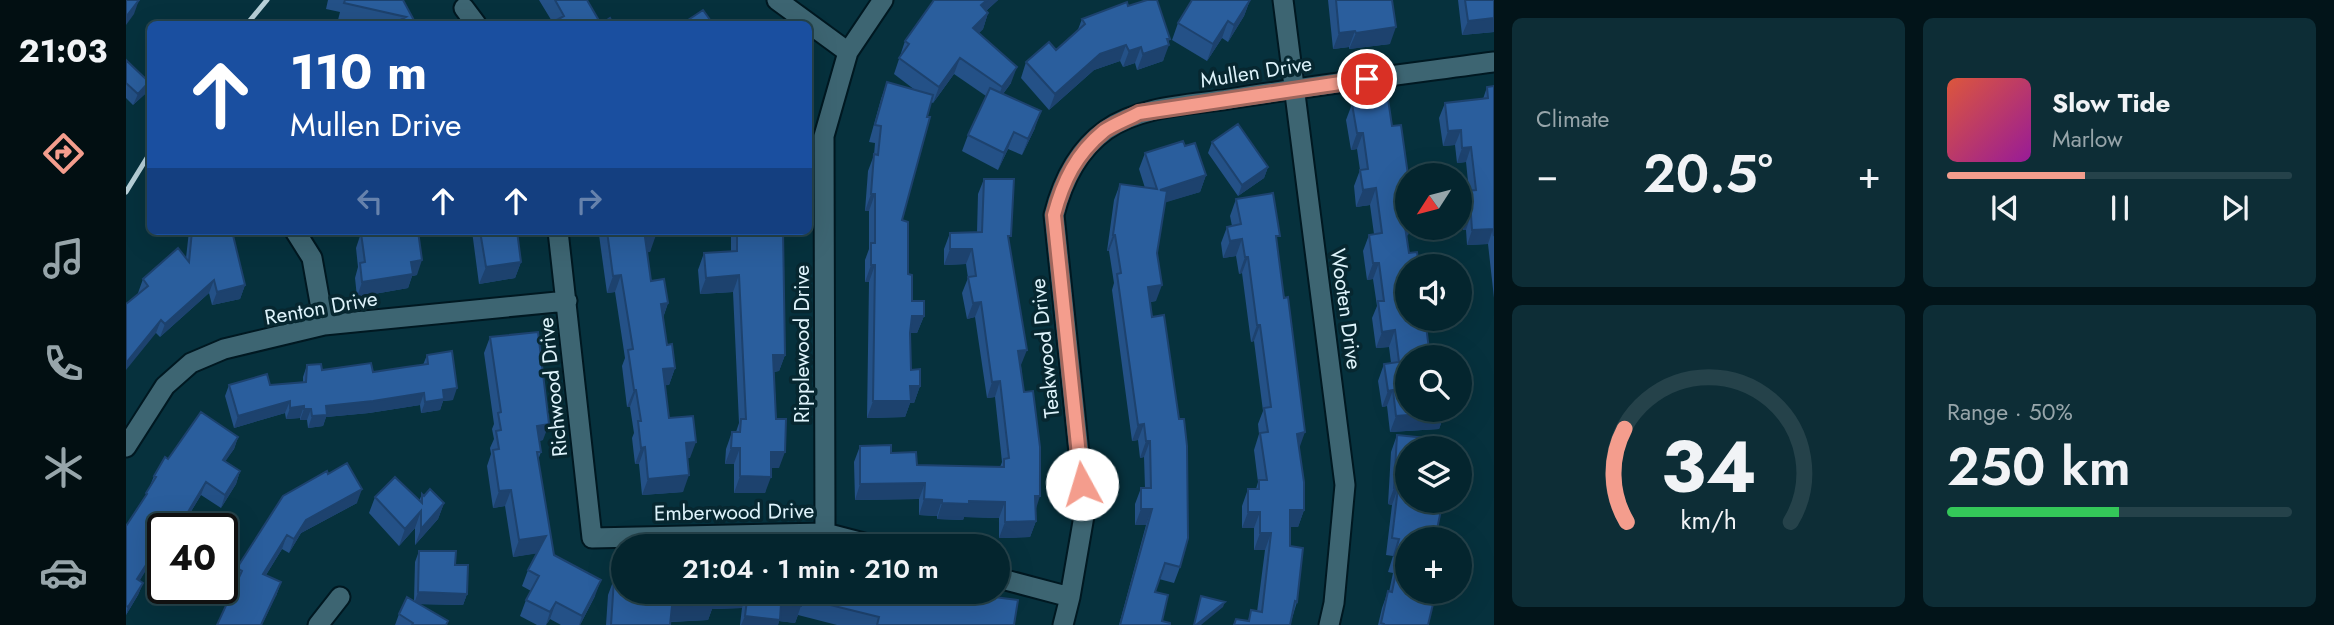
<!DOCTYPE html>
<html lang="en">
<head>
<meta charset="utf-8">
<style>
  :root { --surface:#04252e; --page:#0d2d36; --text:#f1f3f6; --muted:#97a5aa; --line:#25424a; --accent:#f49d8d }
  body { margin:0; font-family:Jost,sans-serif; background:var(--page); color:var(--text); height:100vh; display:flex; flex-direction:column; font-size:26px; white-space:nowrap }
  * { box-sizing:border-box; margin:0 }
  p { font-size:23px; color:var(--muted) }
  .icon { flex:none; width:38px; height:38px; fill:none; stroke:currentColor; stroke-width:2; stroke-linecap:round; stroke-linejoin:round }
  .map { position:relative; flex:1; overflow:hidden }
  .details { display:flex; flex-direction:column; gap:18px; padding:18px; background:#021419; width:840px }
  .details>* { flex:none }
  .top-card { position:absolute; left:21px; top:21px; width:665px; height:214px; border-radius:10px; box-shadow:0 7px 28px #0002,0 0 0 2px var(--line); background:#1a4fa0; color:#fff; overflow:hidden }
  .needle { width:46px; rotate:234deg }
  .controls { position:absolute; left:1269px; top:163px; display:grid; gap:14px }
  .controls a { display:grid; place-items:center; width:77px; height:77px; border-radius:50%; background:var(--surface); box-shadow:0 7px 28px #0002,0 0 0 2px var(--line); font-size:35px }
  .speed { position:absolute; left:21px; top:513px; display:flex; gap:14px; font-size:35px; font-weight:700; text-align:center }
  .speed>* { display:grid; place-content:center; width:91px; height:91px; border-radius:50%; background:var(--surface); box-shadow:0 7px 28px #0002,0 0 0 2px var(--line); line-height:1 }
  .speed .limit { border:4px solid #111; border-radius:10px; background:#fff; color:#111 }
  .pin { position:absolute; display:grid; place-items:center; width:60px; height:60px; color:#fff; margin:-30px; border:4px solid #fff; border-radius:50%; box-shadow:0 2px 7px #0007 }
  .me { position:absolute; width:77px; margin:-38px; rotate:354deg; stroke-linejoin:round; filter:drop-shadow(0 0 5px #0008) }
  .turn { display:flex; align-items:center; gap:24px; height:147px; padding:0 28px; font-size:32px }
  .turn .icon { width:91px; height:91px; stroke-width:2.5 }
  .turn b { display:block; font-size:49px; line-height:60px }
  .lanes { display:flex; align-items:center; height:66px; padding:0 28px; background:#0003; justify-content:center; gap:35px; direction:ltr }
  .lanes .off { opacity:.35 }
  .big { font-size:52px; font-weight:600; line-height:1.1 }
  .details .widget { flex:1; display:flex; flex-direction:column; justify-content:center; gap:10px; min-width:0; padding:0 24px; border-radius:10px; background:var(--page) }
  .details .dial { align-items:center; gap:0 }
  .dial svg { height:182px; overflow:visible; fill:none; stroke:var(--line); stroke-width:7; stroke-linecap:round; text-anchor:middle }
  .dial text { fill:var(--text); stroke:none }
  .song { display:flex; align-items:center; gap:21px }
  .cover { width:84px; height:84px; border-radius:10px; background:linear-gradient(135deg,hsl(10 70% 55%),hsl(300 70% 35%)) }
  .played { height:7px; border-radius:4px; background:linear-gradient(90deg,var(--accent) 40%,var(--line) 40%) }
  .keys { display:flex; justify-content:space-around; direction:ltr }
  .heat { display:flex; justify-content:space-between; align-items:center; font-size:38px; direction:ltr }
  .charge { height:10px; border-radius:5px; background:linear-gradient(90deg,#34c759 50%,var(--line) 0) }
  .details .tiles { flex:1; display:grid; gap:18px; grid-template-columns:repeat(2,1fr) }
  .trip { position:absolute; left:485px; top:534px; width:399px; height:70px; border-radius:35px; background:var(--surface); box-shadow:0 7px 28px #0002,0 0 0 2px var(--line); font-weight:600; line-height:70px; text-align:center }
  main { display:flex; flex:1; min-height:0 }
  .tab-bar { display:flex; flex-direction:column; width:126px; justify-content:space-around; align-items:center; background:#020f12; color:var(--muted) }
  .tab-bar .icon { width:49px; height:49px }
  .tab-bar .on { color:var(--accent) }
  .tab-bar b { font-size:32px; color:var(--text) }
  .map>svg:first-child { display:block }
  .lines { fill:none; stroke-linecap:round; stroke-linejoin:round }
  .minor-casing { stroke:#001821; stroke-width:23 }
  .minor { stroke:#3d6572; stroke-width:19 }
  .rail { stroke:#b7d0d8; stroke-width:5 }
  .wall { fill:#245187 }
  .shaded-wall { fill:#1d426e }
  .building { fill:#2a5e9d; stroke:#1d426e; stroke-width:2 }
  .route-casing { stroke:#9f665c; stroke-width:18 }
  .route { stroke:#f49d8d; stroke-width:12 }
  .labels { text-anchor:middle; stroke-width:7; stroke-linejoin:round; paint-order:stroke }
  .street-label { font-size:21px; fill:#def3fb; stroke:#072730 }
</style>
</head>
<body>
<main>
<nav class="tab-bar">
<b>21:03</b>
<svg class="icon on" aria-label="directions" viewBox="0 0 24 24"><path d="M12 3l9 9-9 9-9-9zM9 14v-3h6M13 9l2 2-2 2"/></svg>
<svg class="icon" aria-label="music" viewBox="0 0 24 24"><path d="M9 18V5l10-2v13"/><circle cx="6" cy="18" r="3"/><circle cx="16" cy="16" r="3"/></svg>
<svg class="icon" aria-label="phone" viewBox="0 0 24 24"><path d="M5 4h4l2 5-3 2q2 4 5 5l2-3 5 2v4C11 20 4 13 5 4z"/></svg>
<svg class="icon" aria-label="climate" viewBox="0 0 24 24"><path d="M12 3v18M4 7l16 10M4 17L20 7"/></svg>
<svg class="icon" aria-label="car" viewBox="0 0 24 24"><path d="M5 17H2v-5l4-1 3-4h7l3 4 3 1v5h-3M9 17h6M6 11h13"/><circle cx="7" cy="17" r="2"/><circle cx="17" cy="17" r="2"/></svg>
</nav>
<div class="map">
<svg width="1368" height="625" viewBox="0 0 1368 625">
  <rect width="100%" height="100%" fill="#06313d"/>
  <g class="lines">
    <!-- minor casing -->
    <g class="minor-casing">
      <path id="minor" d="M651,0l71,52
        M1157,0l62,485 -11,118 -5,22
        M338,8l12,16
        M169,231l17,27 12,67
        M432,231l34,307 233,-5 50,13
        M0,447l39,-61 26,-23 33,-14 100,-24 243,-24
        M699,533l-1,-397 24,-84 35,-52
        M872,578l72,19
        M192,625l22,-28
        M937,625l7,-28 15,-87 -31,-295c8,-32 24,-65 52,-85 34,-24 83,-25 123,-31 88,-14 177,-25 265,-37"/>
    </g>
    <!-- minor -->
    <use href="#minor" class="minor"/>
    <!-- rail -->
    <path class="rail" d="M121,24l20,-24
      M0,192l24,-39"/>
  </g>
  <!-- wall -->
  <path class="wall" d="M202,0h75l13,24h-57l-21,-4 2,-8 -14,-3z
    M413,0h48l14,24h12h-61l1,-1z
    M808,0h64l-12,11 2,2 -5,16 -4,4 32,50 -8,11 32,34 -13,27 -14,-6 -10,21 -36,-19 6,-16 18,-39 -32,-22 -21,29 -2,-1 -29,118 10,81 12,15 -7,17h-7l1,37 9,16 -6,17h-4l-5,14 -38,1 2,-136h-4v-22l4,-11v-38h-4l3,-40 6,-16 1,-12 -6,-1 12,-43 6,-17 28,8 -21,-16 11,-33z
    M1124,0l-6,16 -16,26 -6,-4 -15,23 -35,-21 6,-17z
    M1202,0h64l-2,44 -41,5v-2l-16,2z
    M1332,0h36v32l-32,3z
    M1002,6l40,37 -5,18 -26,9 -2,-7 -12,4 -3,-6 -26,9 -45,40 -28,-32 5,-16 30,-12 21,-18 5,-13z
    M0,60l19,34 -12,11 -7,-7z
    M1368,86v212l-6,-54 -21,1 -1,-15h-3l-3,-24 5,-15h4l-3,-29 -9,1 -2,-18 -12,1 -4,-28 6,-15 38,-4 4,-12z
    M1226,104l55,124h3l-2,7 -2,1 3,17 21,104 15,55 -6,17 -49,3 -3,-26 -5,1 -4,-26 6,-17 7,-1 -2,-16 -13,1 -4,-30 5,-12 -4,-27 -6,1 -4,-29 6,-16 5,-1 -4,-29 -14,2 -2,-21 6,-16 -3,-21 -6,1 -5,-30z
    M1086,142l56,25 -4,11 -26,18 -30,-43z
    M1059,146l21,29 -6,17 -35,10 -8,51 -1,48 -6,1 30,265 -6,16 -15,-4 -4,13 7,29 8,4h-51l27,-100h-11v-21l6,-16h4l-1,-31 -4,1 -2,-18 -6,1 -20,-151 2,-7 -5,-32h-2l7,-51 6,-16 25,4 -6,-19 6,-16z
    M858,179l25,64 26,267 1,11 -6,16 -31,1v-20l-35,-1 -1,3 -26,-1v-3l-18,-1v-16l-64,1 -1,-38 6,-16 31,7 26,12 83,2 2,-5 -7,-65 -8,1 -12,-81 -8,2 -5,-26 6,-15 -2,-14 -22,1v-16l6,-16 27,-1 1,-38z
    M1110,199l41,45 22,205 5,61 -6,17h-8v19l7,56 -7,23h-57l3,-6 12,2 3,-11 6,2 8,-62h-11v-22h-12v-22l6,-17h8l2,-7 -4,-32 5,-16 -1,-10 5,-13 -9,-70 -3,1 -9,-69 -3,1 -3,-18 -13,2 -2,-15 6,-16 5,-1 -2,-10z
    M63,231h34l22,54 -5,14 -28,6 -3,-12 -49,44 -4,-4 -18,-40 5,-14 43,-21z
    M249,231h44l-2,44 -5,1 -4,12 -51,9 -2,-19 3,-11 -2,-19 5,-15z
    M346,231h45l4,31 -6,16 -36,6z
    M475,231h54l-5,21h-3l4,29 17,22 -5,15 4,27 8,23 -6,17h-4l4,33 21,40h-3l-4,34 -41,3 -3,-31h-4l-3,-26 2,-5 -4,-26h-3l-5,-41 3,-8 -10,-66 -8,1 -8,-58z
    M605,231h52l2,124 -6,16 -5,1 5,96h-8l-6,25h-31v-29h-9l1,-15 6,-17h4l3,-9 -6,-131 -33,2 -2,-24 6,-17 27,-1z
    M364,337l53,103 -4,1 2,11 -3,8 16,95 41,41 -15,29h-19l-11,-6 -4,6h-9l-17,-9 6,-16 5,-9 -9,-5 6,-16 9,-17 -24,4 -8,-51 -12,2 -6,-42 4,-12 -1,-6 4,-9 -2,-10 2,-5 -10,-71z
    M301,355l26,45 -10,1 -3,9 -19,3 -1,-8 -51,8 -43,4 -3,9 -15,2 -1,-8h-7v-2l-14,1 -1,-6 -51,15 -9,-32 4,-11h41l33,-3v-5l4,-12 15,5 51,2 50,-7z
    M1271,435l10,13v144l14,10 7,23h-50l4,-17 6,-17 1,1 4,-19 -5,-1 5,-16 -7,-1 6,-50 -4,-1 3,-52z
    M112,437l-4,12 -9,12 15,10 -4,13 -15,24 -20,-13 -20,33 -4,-1v1h-14v23l-7,11 -4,-2 -13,21 4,2 -5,12 -12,20v-89l18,-26 10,-24 14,-17z
    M202,474l29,29 -56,30 -12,20 -7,-4 -16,26 15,7 -5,14 -40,-12 -4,-2 5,-14z
    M296,494l2,2 20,7 -6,16 -23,26v-17l-16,18 -30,-33 6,-16 44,4z
    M293,551l36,14 12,29 -4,11 -45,-1 29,21h-52l4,-11 15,-13 1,-39z
    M488,579l325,13 30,7 1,-5 44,31h-177l-39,-10 -3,8 -16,-2 -1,4h-38l2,-17 -30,1 -4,11 -37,2 -1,3h-64l2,-30z"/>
  <!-- shaded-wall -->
  <path class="shaded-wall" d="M13,0l-5,14 -8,11v-8z
    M861,0h11l-23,21 6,-16z
    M1124,0l-6,16 -16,26 6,-17z
    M862,13l-5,16 -16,15 6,-16z
    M1368,18v14l-32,3 6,-14z
    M1102,21l-6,17 -15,23 6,-17z
    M1270,27l-6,17 -41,5 7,-16z
    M1229,31l-6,16 -16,2 6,-16z
    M1041,39h3l-3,7 2,-1 -6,16 -26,9 6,-16z
    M1000,45l-6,16 -26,9 -45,40 6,-16 45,-40z
    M1015,47l-6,16 -12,4 6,-16z
    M834,58l-6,16 -21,29 6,-16z
    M891,67l-6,16 -15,20 6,-16z
    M23,82l-4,12 -12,11 5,-11z
    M915,111l-6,17 -13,27 6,-16z
    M1335,130l-6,15 -12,1 5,-15z
    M888,132l-6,17 -10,21 6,-17z
    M1231,133h6l-6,16 -6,1z
    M1345,147l-5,15 -9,1 5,-15z
    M1142,167l-4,11 -26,18 4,-11z
    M1080,175l-6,17 -46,14 6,-16z
    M1250,188l-6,17 -14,2 7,-17z
    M745,194h4l-6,17h-4z
    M1343,215h2l-5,15h-3z
    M1278,220h3v8h3l-2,7 -10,2z
    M1367,229l-5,15 -21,1 5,-15z
    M530,235l-6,17 -11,1 6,-16z
    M987,235h2l-6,16h-2z
    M1116,239l-6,17 -13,2 7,-17z
    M824,249h22l-6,15 -22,1z
    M1119,257h3l-6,16 -3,1z
    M296,260l-5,15 -5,1 -4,12 -51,9 5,-15 49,-20z
    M395,262l-6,16 -36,6 7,-17z
    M1247,263h6l-6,16 -6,1z
    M745,265h4l-6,17h-4z
    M495,275l-6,17 -8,1 6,-17z
    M613,275l-6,17 -33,2 6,-16z
    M88,280l-5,13 -49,44 5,-13z
    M119,285l-5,14 -28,6 5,-13z
    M1036,285l-6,16 -14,2 6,-16z
    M855,302l-6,15 -8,2 6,-16z
    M542,303l-6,17 -1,-16z
    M786,316h12l-7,17h-11z
    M35,320l-5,13 -30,37v-7z
    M1131,325h3l-6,16 -3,1z
    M1269,330l-6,17 -13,1 6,-16z
    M901,350l-6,15 -8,1 5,-15z
    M647,355h12l-6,16 -12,1z
    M549,368l-6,17 -12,1 6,-17z
    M874,381l-5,16 -8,1 5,-16z
    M784,386h10l-6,17h-4l-5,14 -38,1 6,-17z
    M331,388l-4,12 -10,1 -3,9 -19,3 4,-11 18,-12z
    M508,390h2l-6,17h-3z
    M1267,390l-6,16 -5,1 6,-16z
    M298,393l-4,12 -51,8 -43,4 -3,9 -15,2 4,-12 14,-10z
    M164,401l-5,12 -51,15 4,-12z
    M178,406l-4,12 -14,1 4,-11z
    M178,409h7l-4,11h-7z
    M1319,412l-6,17 -49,3 6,-16z
    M423,424l-6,16 -12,2 6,-16z
    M1018,424l-6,16 -6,1 6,-16z
    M1179,432l-6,17 -2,-15z
    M112,437l-4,12 -16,23 5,-12z
    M1020,441h4l-6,16 -4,1z
    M570,442l-6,16 -10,1 6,-16z
    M519,447l-6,17h-4l6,-16z
    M605,448h9l-6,16h-9z
    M645,452h14l-6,16h-14z
    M114,471l-4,13 -15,24 4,-13z
    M563,475l-6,17 -41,3 6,-16z
    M614,476l31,1 -6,16h-31z
    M80,482l-5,13 -20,33 4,-11z
    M799,483l-6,16 -64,1 5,-16z
    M1268,488h4l-6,17 -4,-1z
    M236,489l-5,14 -56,30 -12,20 5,-14 12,-19z
    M385,490l-6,16 -12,2 6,-17z
    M909,496h5l-5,16z
    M798,499l18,1 -5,16 -18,-1z
    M843,501l36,1 -6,16 -35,-1 -1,3 -26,-1 5,-16z
    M318,503l-6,16 -23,26 6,-16z
    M1015,509h11l-6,16h-11z
    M1164,510h14l-6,17h-14z
    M295,511l-6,17 -16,18 6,-17z
    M1122,512h12l-6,16h-12z
    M56,515l-5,13h-4z
    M910,521l-6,16 -31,1 6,-16z
    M1134,533h11l-6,17h-11z
    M161,535l-5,14 -24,39 5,-14z
    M420,536l-6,17 -27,4 6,-17z
    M37,546v5l-7,11 4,-12z
    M31,548l-5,12 -19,32 4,-13z
    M475,580l-6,16 -15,29h-1l3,-9z
    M155,582l-5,14 -14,29h-1z
    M17,583l-5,12 -12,20 2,-8z
    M292,592l49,2 -4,11 -49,-1z
    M621,592l-5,16 -30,1 -4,11 -42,2 6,-16 42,-13z
    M430,602l-6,17 -4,6 4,-13z
    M1099,602l-2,5 -22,18h-5z
    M655,604l20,2 -6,17 -16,-2 -1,4h-37l4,-9z"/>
  <!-- building -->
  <path class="building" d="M0,0h13l-13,17z
    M219,0h58l13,24h-23l13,-7 -62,-14z
    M429,0h32l14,24 9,-6 3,6h-58l-2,-2 11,-6z
    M808,0h53l-6,5 7,8 -15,15 44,39 -15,20 -42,-29 -21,29 -40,-29 10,-14 -4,-3z
    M1021,0h10l13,39h-3l2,6 -26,9 -2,-7 -12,4 -3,-6 -26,9 -45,40 -29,-32 23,-20 7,8 29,-26 -3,-5 45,-17 1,4z
    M1066,0h58l-16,25 -6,-4 -15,23 -35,-21z
    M1210,0h56l4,27 -40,6 -1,-2 -16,2z
    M1339,0h29v18l-26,3z
    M577,10l10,14h-23l-2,-4z
    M0,60l23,22 -11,12 -12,-11z
    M761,82l46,13 -6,22h3l-28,103 6,2v52l4,1v26h12v15h-12l-2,17 1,37 9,-1v17h-10l1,15h-38l2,-136h-4v-22h4v-49h-4l3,-40 4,1 3,-29 -6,-1z
    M1368,86v150l-1,-7 -21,1 -1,-15h-2l-4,-24 11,-1 -5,-43 -9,1 -1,-18 -13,1 -3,-28 43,-5 -1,-11z
    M864,88l51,23 -13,28 -14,-7 -10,21 -36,-18z
    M1262,99l4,27 9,-1 7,50 -1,45h-3l5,33 8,-1 2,14h-12v52h18l5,39h-23v53h37l1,2 -49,4 -3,-26 -5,1 -4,-27 15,-2 -4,-32 -13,2 -4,-31h6l-5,-38h-6l-4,-28 13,-2 -6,-45 -13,2 -3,-20 8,-1 -5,-36h-6l-5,-29z
    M1112,124l30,43 -26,18 -30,-43z
    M1057,141l2,5 10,-3 11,32 -46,15 7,1 -10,62 5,32 -14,2 4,30 12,-2 15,104h5l3,27 1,92 -8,29 -15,-4 -10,29 13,3 -6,26 8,2v2h-50l32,-116h-11v-21h10l-1,-47h-4l-2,-17 -6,1 -21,-151 4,-1 -6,-38h-2l7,-51 37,5 -12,-36z
    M858,179h30l-3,57h-3l19,114 -9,1 6,41 9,-1 7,56v49h-5l1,25 -31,1v-20l-36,-1v3l-27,-1v-3l-18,-1 1,-16 -65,1v-38l31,-1v8l25,-1 1,13 87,2v-8l5,-1 -9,-77 -8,1 -11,-80 -8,1 -5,-26 8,-1 -4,-27h-22v-16l32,-1z
    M1147,193l7,43h-4l8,62 4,-1 17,135 -8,2 7,48v28h-14v36l13,2 -6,54 -2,-1 -5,24h-56l2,-6 13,2 2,-11 11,2 9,-79h-11v-21h-12v-23h11v-9h8l-7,-47 8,-1 -4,-24 7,-1 -11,-82h-3l-9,-68h-3l-3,-18 -12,2 -3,-14 14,-3 -5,-25z
    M66,231h31v1l9,-1 13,54 -28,7 -3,-12 -49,44 -4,-4 -35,43v-59l22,-18 -5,-7 35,-31 11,14z
    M249,231h43l4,29 -11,2 2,12 -51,8 -2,-19 5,-1 -4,-29z
    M354,231h37l4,31 -35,5z
    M481,231h48l1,4 -11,2 6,44 13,-2 4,24 -7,1 6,41 5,-1 3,24 -12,1 6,49 24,-2 3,26 -10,1 3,32 -41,4 -3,-32 -4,1 -3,-27h3l-5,-31h-2l-6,-40 5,-1 -12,-74 -8,1z
    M611,231h46l2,124h-12l3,64h10l-1,33h-14v25l-31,-1v-28h-9l1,-16h8l1,-13h5l-7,-144 -33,3 -2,-25 33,-2z
    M412,332l11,92 -12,2 4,26h-4l17,103 47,25 -19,36 -26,-14 -6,10 -24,-12 13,-24 -11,-6 18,-34 -27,4 -8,-50 -12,1 -6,-41 6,-1 -3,-18 5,-1 -3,-17 3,-1 -11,-75z
    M326,351l5,37 -14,2 1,9 -19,3 -1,-9 -51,8 -47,5 1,9 -15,1 -1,-7h-7v-3l-14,2v-7l-52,15 -9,-31 38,-11 3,11 36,-3 1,-17 14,-1 1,6 49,-7 2,9 33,-5 22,-3 -1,-9z
    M75,412l37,25 -15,23 17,11 -15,24 -19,-13 -21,35 -3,-2 -9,13h-10v18l-3,4 -3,-2 -20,31 6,4 -15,24 -2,-1v-80l21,-32 -1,-1 10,-16 -2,-1 11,-19 3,2 5,-7z
    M1271,435l39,4 -1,9h-28v52h13l-1,6 22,4 -6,29h-28v53h16l-2,10 12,2 -5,21h-44v-1l-3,-1 7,-32 4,1 7,-35 -5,-1 5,-17 -7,-1 6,-50h-4z
    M221,463l15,26 -56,31 -12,19 -7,-4 -24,39 18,8 -20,43h-44l25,-54 -5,-3 46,-72 44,-25 1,3z
    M269,477l27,26v-9l2,2 6,-7 14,14 -23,26v-18l-16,18 -30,-32z
    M293,551h37l-1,14h13l-1,29 -49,-2z
    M488,579l9,1v12h120l-29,1v11l-42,2 -2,19h-59z
    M622,592h191l31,7v-5l48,6 -4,25h-137l2,-8 -77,-19 -1,8 -20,-2 -1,16 -35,-4z
    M1075,596l24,6 -29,23h-2z
    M281,597l41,24 -2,4h-34l1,-2 -14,-9z"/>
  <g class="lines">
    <!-- route casing -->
    <g class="route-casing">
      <path id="route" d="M956,484l-28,-269c9,-34 22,-61 50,-84 10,-7 24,-12 35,-18l228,-34"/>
    </g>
    <!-- route -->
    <use href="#route" class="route"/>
  </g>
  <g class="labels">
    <!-- street labels -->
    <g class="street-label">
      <text transform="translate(1130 72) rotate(-9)" y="7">Mullen Drive</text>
      <text transform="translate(195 308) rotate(-10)" y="7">Renton Drive</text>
      <text transform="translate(1220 309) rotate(82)" y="7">Wooten Drive</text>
      <text transform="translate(676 344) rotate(-90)" y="7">Ripplewood Drive</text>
      <text transform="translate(919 348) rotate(-96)" y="7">Teakwood Drive</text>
      <text transform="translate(427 387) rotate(-96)" y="7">Richwood Drive</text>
      <text transform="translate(608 512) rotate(-1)" y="7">Emberwood Drive</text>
    </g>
  </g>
</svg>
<div class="controls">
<a><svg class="needle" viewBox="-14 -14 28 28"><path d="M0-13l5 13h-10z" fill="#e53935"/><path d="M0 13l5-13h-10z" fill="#97a5aa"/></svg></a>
<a><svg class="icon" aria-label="sound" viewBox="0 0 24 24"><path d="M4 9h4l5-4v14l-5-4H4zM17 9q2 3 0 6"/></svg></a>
<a><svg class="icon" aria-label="search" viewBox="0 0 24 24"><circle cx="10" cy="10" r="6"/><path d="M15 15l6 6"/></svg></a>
<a><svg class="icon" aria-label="layers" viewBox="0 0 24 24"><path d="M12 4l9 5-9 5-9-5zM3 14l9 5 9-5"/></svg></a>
<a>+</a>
</div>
<div class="speed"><div class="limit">40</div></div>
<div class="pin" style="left:1241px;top:79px;background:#d93025"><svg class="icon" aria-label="arrive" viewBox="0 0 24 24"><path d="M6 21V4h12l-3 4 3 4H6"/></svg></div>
<svg class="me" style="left:956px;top:484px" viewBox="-20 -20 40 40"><circle r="19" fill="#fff"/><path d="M0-13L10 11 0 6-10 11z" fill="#f49d8d"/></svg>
<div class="trip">21:04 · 1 min · 210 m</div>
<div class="top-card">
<div class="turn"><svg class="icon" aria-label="ahead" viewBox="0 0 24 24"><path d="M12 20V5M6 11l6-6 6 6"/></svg><div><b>110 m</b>Mullen Drive</div></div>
<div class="lanes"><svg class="icon off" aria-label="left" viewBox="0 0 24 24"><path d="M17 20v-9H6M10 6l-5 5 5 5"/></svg><svg class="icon" aria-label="ahead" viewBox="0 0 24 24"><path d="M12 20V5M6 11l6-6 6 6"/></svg><svg class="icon" aria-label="ahead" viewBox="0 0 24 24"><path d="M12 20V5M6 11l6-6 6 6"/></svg><svg class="icon off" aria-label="right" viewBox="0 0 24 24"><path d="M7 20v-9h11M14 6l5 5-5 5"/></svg></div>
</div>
</div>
<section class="details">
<div class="tiles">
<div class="widget"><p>Climate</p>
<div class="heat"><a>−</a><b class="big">20.5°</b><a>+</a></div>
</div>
<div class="widget">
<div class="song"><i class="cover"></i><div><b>Slow Tide</b><p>Marlow</p></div></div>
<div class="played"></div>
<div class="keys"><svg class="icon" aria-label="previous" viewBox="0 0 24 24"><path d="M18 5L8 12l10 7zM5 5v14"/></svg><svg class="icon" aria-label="pause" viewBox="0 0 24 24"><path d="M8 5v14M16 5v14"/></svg><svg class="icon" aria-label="next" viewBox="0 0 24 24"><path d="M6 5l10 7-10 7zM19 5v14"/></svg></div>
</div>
<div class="widget dial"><svg viewBox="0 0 100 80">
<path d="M14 69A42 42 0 1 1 86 69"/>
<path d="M14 69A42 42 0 0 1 13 28" stroke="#f49d8d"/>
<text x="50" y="56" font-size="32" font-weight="700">34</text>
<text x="50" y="72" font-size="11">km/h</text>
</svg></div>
<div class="widget"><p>Range · 50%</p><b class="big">250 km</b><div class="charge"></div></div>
</div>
</section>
</main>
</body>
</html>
